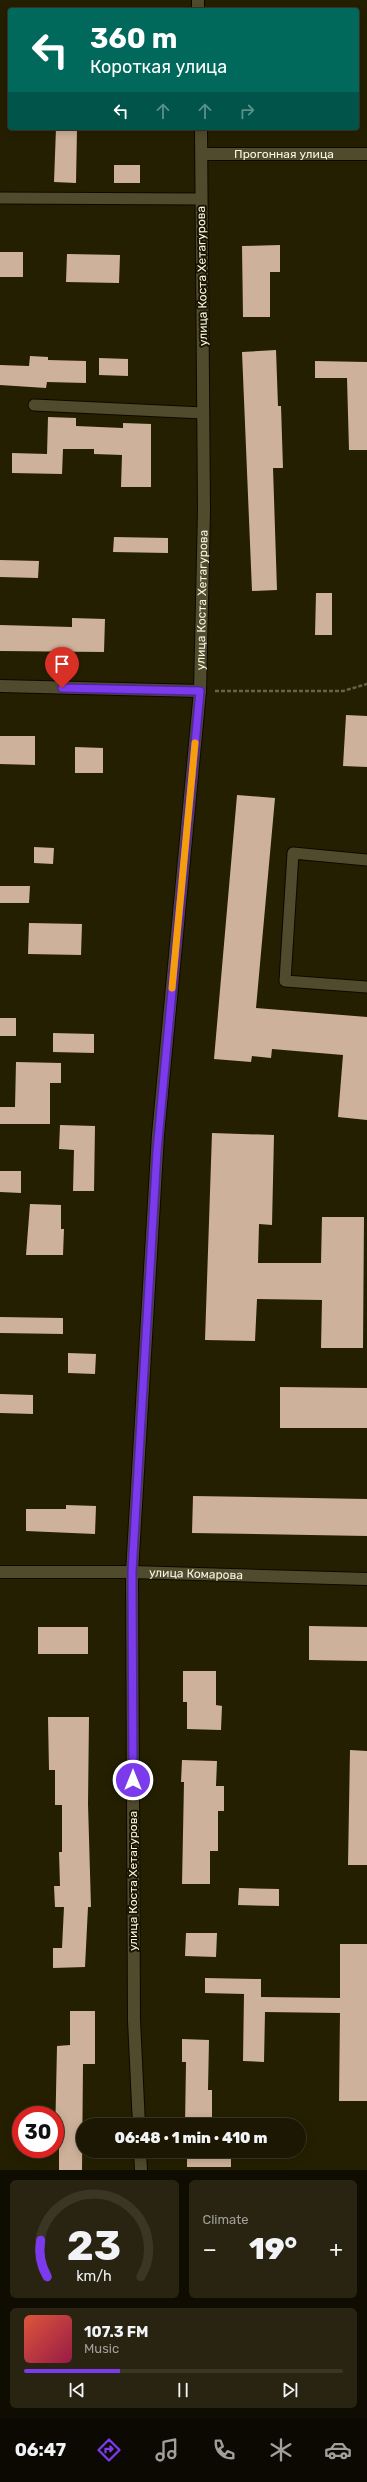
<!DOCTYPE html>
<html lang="en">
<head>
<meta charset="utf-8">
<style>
  :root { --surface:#1c1702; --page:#292411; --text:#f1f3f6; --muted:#a09f99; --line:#3a3624; --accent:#7c3aed }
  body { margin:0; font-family:Rubik,sans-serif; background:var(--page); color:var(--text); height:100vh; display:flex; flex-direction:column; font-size:15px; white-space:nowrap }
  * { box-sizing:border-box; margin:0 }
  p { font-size:13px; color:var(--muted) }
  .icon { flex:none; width:22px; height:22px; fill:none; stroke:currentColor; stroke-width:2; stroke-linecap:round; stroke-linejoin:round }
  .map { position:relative; height:2170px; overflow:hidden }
  .side { display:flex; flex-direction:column; gap:10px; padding:10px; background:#0f0d01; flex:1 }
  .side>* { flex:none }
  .guide { position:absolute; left:8px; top:8px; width:351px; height:122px; border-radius:4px; box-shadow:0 2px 10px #0003,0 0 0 1px var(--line); background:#00695c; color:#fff; overflow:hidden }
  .speed { position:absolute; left:12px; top:2106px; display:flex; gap:8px; font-size:20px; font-weight:700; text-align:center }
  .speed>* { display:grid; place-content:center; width:52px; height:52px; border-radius:50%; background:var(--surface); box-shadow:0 2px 10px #0003,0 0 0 1px var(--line); line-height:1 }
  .speed .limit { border:6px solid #d22; background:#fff; color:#111 }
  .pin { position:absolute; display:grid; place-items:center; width:34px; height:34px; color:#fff; margin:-41px -17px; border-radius:50% 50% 50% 0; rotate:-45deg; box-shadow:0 0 4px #0007 }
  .pin .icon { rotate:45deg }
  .me { position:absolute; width:44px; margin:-22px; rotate:0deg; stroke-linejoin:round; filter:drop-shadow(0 0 3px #0008) }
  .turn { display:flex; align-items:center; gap:14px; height:84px; padding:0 16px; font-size:18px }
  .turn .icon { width:52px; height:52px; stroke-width:2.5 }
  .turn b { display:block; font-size:28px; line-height:34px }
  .lanes { display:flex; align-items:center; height:38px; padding:0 16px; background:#0003; justify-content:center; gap:20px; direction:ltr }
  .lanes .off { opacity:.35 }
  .big { font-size:30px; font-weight:800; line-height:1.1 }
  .side .widget { flex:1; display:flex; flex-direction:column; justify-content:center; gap:6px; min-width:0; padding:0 14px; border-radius:6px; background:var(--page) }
  .side .dial { align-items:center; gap:0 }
  .dial svg { height:104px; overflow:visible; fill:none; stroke:var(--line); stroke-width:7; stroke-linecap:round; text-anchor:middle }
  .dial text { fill:var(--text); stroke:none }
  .song { display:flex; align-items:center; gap:12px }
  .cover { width:48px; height:48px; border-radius:6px; background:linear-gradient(135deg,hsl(10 70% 55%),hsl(340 70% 35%)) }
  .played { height:4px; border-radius:2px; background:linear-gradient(90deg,var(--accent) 30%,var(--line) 30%) }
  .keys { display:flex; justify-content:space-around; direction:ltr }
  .heat { display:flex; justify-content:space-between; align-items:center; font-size:22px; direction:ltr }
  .side .tiles { flex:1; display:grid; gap:10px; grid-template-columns:1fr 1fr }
  .widget:last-child { grid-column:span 2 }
  .trip { position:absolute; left:76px; top:2118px; width:230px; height:40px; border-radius:20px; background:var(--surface); box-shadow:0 2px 10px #0003,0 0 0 1px var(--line); font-weight:800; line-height:40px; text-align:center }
  .tabs { display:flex; height:64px; justify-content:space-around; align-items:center; background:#0b0901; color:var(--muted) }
  .tabs .icon { width:28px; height:28px }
  .tabs .on { color:var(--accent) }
  .tabs b { font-size:18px; color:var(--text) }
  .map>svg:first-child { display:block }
  .building { fill:#ceb19a }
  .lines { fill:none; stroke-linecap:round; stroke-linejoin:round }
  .lane-casing { stroke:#0e0800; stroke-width:13 }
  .street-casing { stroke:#0e0800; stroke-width:14 }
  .secondary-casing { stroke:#0e0800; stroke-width:14 }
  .path { stroke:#676248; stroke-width:2.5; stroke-dasharray:4 2; stroke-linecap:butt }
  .lane { stroke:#514b2d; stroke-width:11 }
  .street { stroke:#514b2d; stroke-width:12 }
  .secondary { stroke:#514b2d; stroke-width:12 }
  .route-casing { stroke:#51269a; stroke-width:10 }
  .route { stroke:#7c3aed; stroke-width:7 }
  .slow { stroke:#f59e0b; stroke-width:7 }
  .labels { text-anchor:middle; stroke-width:4; stroke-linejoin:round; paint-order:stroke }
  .street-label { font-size:12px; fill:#f8f5e4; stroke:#1b1600 }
</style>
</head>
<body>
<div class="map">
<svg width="367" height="2170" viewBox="0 0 367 2170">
  <rect width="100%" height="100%" fill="#251f02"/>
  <!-- building -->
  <path class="building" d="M56,128h21l-1,55 -22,-1z
    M114,165h26v18h-26z
    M280,245v27h-10v45h-27l-1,-71z
    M0,252h23v25h-23z
    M67,254l53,1 -1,28 -53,-1z
    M276,350l2,56h3l2,62h-10l4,122 -25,1 -10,-239z
    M30,356l18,1v3l38,1v22l-39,-1 -1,6 -46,-3v-20l29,1z
    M99,358l29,1v17l-29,-1z
    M315,361l52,1v88h-18l-2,-72h-32z
    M48,417l28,1v8l47,2v-5l28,1v63h-30l1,-32 -28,-1v-5h-31l-1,25 -50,-1v-20l35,1z
    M114,537l54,1v15l-55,-1z
    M0,560l39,1 -1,17 -38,-1z
    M316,593h16v42h-17z
    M72,618l33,1 -1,33 -104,-1v-26l72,2z
    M346,715l21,1v51l-24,-1z
    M0,736h35v29l-35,-1z
    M75,747l28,1v25h-28z
    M237,795l38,3 -19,210 111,9v103l-29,-3 5,-62 -71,-6 -1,9 -19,-2 -1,6 -37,-3z
    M34,847l20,1 -1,16 -19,-1z
    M0,886h30l-1,17h-29z
    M29,923l53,1 -1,31 -53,-1z
    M0,1018h16v18h-16z
    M53,1033l41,1v19l-41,-1z
    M16,1062l45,1v20h-11v41h-50v-17h15z
    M60,1125l35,1 -1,65h-21l1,-41 -15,-1z
    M212,1133l62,2 -2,90 -13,-1 -1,39h63l1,-46h42l-1,131h-42l1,-48 -65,-1 -2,42 -50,-1z
    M0,1171h21v22l-21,-1z
    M30,1204l31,1v24h3l-1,26h-37z
    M0,1317l63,1v16l-63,-1z
    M68,1353l28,1 -1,20 -27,-1z
    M280,1387l87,1v40h-87z
    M0,1394l33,1v19l-33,-1z
    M193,1496l174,3v37l-175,-3z
    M66,1505l30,1 -1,28 -69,-3v-22h40z
    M309,1626l58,1v34l-58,-1z
    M38,1627h50v27h-50z
    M183,1671h33v34l6,1 -1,24 -34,-1v-27h-4z
    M48,1717h41l-1,87 3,103h-3l-3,60 -32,1v-20h9l2,-41h-9l-1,-21h6l-1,-34h3v-47h-7v-35h-6z
    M350,1750l17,1v114h-19z
    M182,1760l35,1 -1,25h8v25h-6v40h-8v33h-28l2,-102h-3z
    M239,1888l40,1v17l-41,-1z
    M186,1933h31l-1,24 -31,-1z
    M340,1944h27v157h-28l1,-88 -75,-1 -1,50 -21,-1 1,-67 -39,-1v-15l56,1v18l79,1z
    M70,2011h25v53h-12l-1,106h-23v-30h-4l2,-94 13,-1z
    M182,2039l27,1 -1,50h4v35h-27l1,-63h-4z
    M187,2151h44v16h-44z"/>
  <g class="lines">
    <!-- lane casing -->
    <g class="lane-casing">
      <path id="lane" d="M0,198l201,1
        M34,405l169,8
        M367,860l-74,-7 -8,128 82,6"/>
    </g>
    <!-- street casing -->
    <g class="street-casing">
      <g id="street">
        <path d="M198,0v10"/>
        <path id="s1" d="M202,154h165"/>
        <path d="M0,686l200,5"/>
        <path id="s2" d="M139,2125l-5,-105 -2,-448 26,-437 42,-444 4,-181 -3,-382"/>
        <path d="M140,2151l1,19"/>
      </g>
    </g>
    <!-- secondary casing -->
    <g class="secondary-casing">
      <g id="secondary">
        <path id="s3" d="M0,1572h132l235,7"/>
      </g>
    </g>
    <!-- path -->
    <path class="path" d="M215,691h128l24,-7"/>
    <!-- lane -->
    <use href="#lane" class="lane"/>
    <!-- street -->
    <use href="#street" class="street"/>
    <!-- secondary -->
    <use href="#secondary" class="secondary"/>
  </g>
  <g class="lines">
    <!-- route casing -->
    <g class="route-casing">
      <path id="route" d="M62,688l138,3 -43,460 -25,421 1,208"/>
    </g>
    <!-- route -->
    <use href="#route" class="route"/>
    <!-- slow -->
    <path class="slow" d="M172,988l23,-245"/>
  </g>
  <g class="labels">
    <!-- street labels -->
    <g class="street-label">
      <text dy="4" stroke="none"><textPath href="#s1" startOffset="82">Прогонная улица</textPath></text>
      <text transform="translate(202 276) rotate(-91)" y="4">улица Коста Хетагурова</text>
      <text dy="4" stroke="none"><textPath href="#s2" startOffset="1528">улица Коста Хетагурова</textPath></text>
      <text dy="4" stroke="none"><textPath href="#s3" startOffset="196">улица Комарова</textPath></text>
      <text transform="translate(133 1881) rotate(-90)" y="4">улица Коста Хетагурова</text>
    </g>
  </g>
</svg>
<div class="speed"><div class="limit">30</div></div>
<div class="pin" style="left:62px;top:688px;background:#d93025"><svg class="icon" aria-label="arrive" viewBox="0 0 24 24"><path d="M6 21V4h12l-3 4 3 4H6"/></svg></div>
<svg class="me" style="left:133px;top:1780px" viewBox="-20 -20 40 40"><circle r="17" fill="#7c3aed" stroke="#fff" stroke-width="3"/><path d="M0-11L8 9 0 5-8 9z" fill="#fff"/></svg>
<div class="trip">06:48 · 1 min · 410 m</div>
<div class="guide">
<div class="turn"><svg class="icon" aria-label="left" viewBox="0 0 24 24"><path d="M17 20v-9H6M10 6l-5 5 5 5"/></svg><div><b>360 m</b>Короткая улица</div></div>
<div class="lanes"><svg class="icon" aria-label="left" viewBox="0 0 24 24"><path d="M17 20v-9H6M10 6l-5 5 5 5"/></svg><svg class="icon off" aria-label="ahead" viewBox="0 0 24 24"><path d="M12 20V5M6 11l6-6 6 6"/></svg><svg class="icon off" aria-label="ahead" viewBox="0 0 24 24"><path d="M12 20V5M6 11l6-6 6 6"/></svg><svg class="icon off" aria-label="right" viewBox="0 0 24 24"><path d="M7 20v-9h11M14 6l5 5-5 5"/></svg></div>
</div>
</div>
<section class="side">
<div class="tiles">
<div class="widget dial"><svg viewBox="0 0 100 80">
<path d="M14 69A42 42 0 1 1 86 69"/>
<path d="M14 69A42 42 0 0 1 9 41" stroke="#7c3aed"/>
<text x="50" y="56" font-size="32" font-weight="700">23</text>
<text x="50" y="72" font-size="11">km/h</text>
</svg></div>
<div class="widget"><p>Climate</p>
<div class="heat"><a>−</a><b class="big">19°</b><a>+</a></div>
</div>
<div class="widget">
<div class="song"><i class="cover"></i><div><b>107.3 FM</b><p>Music</p></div></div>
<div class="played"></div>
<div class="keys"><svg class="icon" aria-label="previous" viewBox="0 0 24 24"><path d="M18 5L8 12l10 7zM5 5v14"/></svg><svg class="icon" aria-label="pause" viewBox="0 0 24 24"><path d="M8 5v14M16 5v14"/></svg><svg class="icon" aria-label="next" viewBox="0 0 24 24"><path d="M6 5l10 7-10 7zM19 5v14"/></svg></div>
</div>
</div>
</section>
<nav class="tabs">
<b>06:47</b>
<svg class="icon on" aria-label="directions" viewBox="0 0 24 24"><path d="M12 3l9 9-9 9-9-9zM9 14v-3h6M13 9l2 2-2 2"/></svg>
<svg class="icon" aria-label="music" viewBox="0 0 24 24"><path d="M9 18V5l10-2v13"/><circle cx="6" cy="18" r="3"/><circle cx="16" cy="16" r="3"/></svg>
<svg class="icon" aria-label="phone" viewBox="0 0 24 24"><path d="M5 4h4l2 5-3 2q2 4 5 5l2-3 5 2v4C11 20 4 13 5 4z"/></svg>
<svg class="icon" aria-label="climate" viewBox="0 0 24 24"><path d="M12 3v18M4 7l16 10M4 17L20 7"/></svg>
<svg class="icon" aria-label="car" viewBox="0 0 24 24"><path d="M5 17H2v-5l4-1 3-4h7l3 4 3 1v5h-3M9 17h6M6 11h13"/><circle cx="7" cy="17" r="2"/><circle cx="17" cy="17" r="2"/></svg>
</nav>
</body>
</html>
